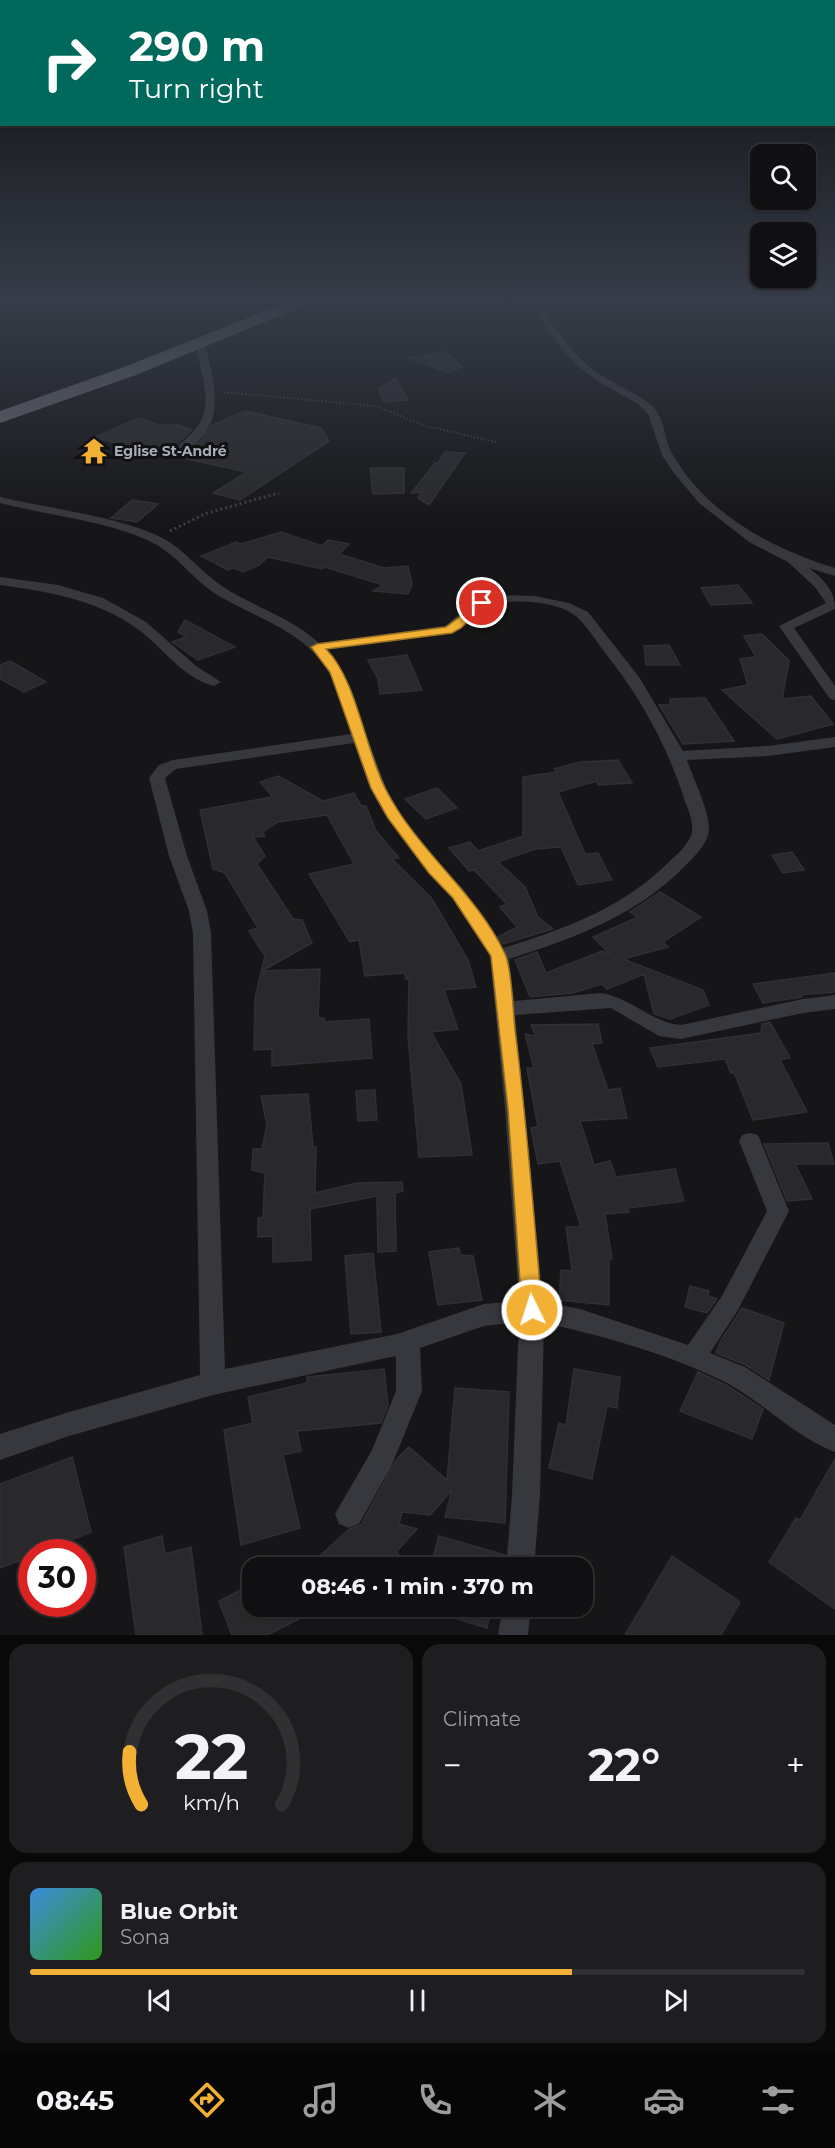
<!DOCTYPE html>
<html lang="en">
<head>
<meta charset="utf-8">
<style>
  :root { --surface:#101012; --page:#1e1e20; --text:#f1f3f6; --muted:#9c9d9f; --line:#303032; --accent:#f2b134 }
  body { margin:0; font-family:Montserrat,sans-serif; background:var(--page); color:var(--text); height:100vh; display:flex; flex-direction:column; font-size:22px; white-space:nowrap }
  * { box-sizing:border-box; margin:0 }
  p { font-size:20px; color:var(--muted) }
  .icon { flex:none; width:33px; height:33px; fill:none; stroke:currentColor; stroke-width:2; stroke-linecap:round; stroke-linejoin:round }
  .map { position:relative; height:1635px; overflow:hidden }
  .side { display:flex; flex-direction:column; gap:9px; padding:9px; background:#09090a; flex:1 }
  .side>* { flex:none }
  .banner { position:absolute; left:0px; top:0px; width:836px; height:126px; box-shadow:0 2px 4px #0004,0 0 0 2px var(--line); background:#00695c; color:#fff; overflow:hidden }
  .buttons { position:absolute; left:750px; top:144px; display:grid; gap:12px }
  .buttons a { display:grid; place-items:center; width:66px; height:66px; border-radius:12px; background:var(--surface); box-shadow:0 2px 4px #0004,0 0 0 2px var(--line); font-size:30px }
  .speed { position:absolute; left:18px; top:1539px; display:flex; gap:12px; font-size:30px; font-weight:700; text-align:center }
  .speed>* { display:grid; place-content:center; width:78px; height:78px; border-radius:50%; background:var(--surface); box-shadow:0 2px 4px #0004,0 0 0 2px var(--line); line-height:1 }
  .speed .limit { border:9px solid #d22; background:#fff; color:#111 }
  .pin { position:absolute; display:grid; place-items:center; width:51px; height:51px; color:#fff; margin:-26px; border:3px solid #fff; border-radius:50%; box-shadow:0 2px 6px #0007 }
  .me { position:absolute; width:66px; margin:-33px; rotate:356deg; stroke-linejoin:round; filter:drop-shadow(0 0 4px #0008) }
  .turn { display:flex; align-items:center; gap:21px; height:126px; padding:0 30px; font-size:27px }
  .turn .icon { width:78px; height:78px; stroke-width:2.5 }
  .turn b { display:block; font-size:42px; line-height:51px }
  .big { font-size:45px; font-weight:700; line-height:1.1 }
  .side .widget { flex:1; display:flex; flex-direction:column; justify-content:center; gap:9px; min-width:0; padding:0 21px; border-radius:18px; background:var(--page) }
  .side .dial { align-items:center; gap:0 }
  .dial svg { height:156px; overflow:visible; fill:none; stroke:var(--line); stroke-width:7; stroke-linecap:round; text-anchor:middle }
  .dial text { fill:var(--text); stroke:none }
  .song { display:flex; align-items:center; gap:18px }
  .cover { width:72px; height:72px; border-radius:9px; background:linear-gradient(135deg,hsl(210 70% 55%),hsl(110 70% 35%)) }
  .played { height:6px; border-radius:3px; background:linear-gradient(90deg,var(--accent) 70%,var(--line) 70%) }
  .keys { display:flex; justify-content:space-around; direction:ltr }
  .heat { display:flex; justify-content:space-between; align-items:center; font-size:33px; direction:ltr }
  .side .tiles { flex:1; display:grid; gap:9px; grid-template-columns:1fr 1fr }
  .widget:last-child { grid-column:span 2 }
  .trip { position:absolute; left:242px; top:1557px; width:351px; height:60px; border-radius:18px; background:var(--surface); box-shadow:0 2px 4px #0004,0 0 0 2px var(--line); font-weight:700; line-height:60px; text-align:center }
  .menu { display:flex; height:96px; justify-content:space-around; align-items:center; background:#060607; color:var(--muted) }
  .menu .icon { width:42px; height:42px }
  .menu .on { color:var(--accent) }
  .menu b { font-size:27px; color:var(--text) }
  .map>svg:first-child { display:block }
  .building { fill:#29292c; stroke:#303034; stroke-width:1.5 }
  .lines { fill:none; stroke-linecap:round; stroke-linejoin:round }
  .path-far1 { stroke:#3d3f44; stroke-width:2; stroke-dasharray:1.5 2; stroke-linecap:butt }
  .path { stroke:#3d3f44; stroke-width:3; stroke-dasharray:2 3; stroke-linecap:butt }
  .street { fill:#37383d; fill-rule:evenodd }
  .highway { fill:#63666e; fill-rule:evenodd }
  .route { fill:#f2b134; stroke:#9d7322; stroke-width:1.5 }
  .labels { text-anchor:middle; stroke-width:6; stroke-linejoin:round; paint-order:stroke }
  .far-poi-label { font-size:14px; font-weight:bold; fill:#a8adb8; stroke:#111113; text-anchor:start }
</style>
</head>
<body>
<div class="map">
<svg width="835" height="1635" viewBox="0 0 835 1635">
  <rect width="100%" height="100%" fill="#161618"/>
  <!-- building -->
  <path class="building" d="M446,352l16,15 -15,5 -39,-14z
    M396,378l12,22 -24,2 -6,-13z
    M245,411l76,17 8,13 -89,59 -27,-7 34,-21 -68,-15 23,-17 10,-15z
    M139,418l19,7h21l13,5 -27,24 -14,-1 -56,-16z
    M445,452l20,1 -36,52 -11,-7 3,-6 -10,1 24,-30h3z
    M370,468h34v25l-31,1z
    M132,500l26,4 -21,18 -26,-4z
    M281,532l41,14 6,-6 21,4 -10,10 45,14 24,-2 4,18 -4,10 -35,-3 10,-6 -58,-18 -3,2 -54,-12 -9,8 -16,7 -9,-4 -6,2 -27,-14 35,-14 5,2z
    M738,585l14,18 -41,2 -10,-17z
    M185,620l50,27 -37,13 -26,-18 14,-5 -8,-5z
    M762,634l27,27 -7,38 29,-3 22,28 -56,15 -55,-49 26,-5 -8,-26 16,-2 -12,-21z
    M669,645l11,20h-34l-2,-19z
    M407,655l15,35 -42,4 -2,-15 -10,-19z
    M10,661l36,21 -22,10 -24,-13v-14z
    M705,698l29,43 -51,3 -24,-39h11v-6z
    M618,760l14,23 -34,2 -1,-4 -39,11 27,62 13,-1 14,27 -34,5 -17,-38 -26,2 -37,13 27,25 13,30 15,12 -50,15 -5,-7 19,-10 -17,-20 7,-3 -33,-34 -5,1 -20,-23 21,-6 8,9 45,-15v-59l34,-5 -3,-3 26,-7z
    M278,776l45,25 31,-8 7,13h5l10,25 23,27 -7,1 40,40 36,61 8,27 -32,3 14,39 -27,3 30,52 11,71 -53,2 -11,-120 1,-58h-3l-1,-6 -40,3 -6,-36 -9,2 -41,-68 45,-10 -27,-49 -49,7 -15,10 2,4 -12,1 12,19 -8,8 36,55 9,1 10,23 -50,28 58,-2 -2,49h6l1,4 44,-3 3,39 -100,8v-17l-18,1 1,-52 10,-42 -16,-25 9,-3 -33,-55 -12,-4 -13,-59 73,-13 -13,-15z
    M437,788l20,20 -31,11 -21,-20z
    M792,852l12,18 -21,3 -11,-18z
    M660,892l41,25 -38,25 5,5 -45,12 80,31 6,15 -39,14 -16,-5 -10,-40 -37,15 -5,-5 -29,9 -43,4 -15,-37 22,-8 9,21 56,-22 8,3 -17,-17 45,-20 -8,-5z
    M835,973v19l-35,3 2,2 -39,6 -10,-19z
    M770,1022l20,36 -10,2 27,52 -54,8 -19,-48 -3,1 -6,-14 -67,8 -8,-19 111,-15 1,-9z
    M598,1024l4,19 -10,1 16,46 12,-2 7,30 -47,3 14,44 16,-4 6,16 59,-8 9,32 -56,7 1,4 -24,2 7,45h-3v46l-50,-5 2,-30 11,1 -6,-44h15l-21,-66 -22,3 -7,-36 7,-1 -11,-59h7l-9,-34 11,2 -5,-11z
    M375,1090l2,30 -19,1 -2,-30z
    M308,1094l5,53h3l-1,46 42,-10 45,-1 1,9 -8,2 1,58 -18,1 -1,-56 -67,13 1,51 -38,2v-26l-15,1v-19l5,-1 2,-44 -13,-3 1,-21h9l5,-24 -6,-29z
    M828,1143l6,21h-39l17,35 -25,2 -23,-57z
    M459,1248l1,7 13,1 9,44 -44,5 -9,-53z
    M373,1253l8,79 -30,2 -6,-78z
    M690,1286l19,5 -1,5 9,3 -10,14 -22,-6z
    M742,1308l42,15 -15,57 -23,-15 -30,-12 4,-11z
    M384,1369l4,36 -7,18 -84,8 4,20 -18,4 17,73 -59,17 -17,-115 29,-7 -5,-26 59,-14v-6z
    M574,1369l46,8 -3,31 -10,-2 -15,73 -43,-11 10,-45 7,2z
    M698,1372l28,13 37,24 -11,30 -72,-28z
    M455,1388l54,4 -4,131 -60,-6 7,-27 -22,25 -28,-3 -3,12 18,5 -21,23 15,16h-84l-9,-10 30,-28 13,-5 35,-65 13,-13 38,33z
    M72,1457l19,75 -51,20h-8v4l-32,12v-84z
    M835,1459v150l-66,-47 27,-44 4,2z
    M162,1536l3,18 26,-7 11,88h-66l-12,-88z
    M439,1536l66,19 -1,13h-74z
    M672,1556l68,46 -19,33h-96z
    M252,1584v22h41l6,13 -32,16h-35l-13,-34z
    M430,1606h62l-5,22 -58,-18z"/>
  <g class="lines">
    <!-- path-far1 -->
    <path class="path-far1" d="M224,392l151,14 51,20 70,16"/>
    <!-- path -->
    <path class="path" d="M170,531l37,-18 72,-20"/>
    <!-- street -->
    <path class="street" d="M529,298h8c18,31 36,60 67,79 16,10 34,16 48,29 14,13 11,33 21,49 34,59 99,94 162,113v8l-26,-8c15,12 26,22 26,41l-41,19 41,58v14l-5,-1 -51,-73 47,-23 -11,-16 -27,-25 -39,-20 -50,-39 -26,-31 -11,-17 -14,-41 -10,-10 -39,-22 -23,-17 -25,-30z
      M200,339l5,3c8,39 24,81 -17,107 -7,4 -13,10 -21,8v-4c54,-34 39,-57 28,-111z
      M0,497c46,11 124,20 164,42 24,13 40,37 64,51 30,18 65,29 91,53l126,-17 30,-25 19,-6 41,1 34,7 19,9 51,65 44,74 85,-5 67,-9v10l-67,9 -81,4c6,18 23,52 22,70 -1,13 -13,25 -22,34 -49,51 -112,74 -178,95l5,42 87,-8c29,4 51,30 80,32l122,-26 32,-4v14l-32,4 -122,26 -22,-3 -48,-28 -96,7 28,287 37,7 108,36 34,-49 45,-85 -28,-70 3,-6 8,-2 8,2 31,76 -51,99 -28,43 35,14 90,58v27c-40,-15 -71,-49 -108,-69 -53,-27 -125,-48 -183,-60l-4,173 -6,72h-28l6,-72 7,-174 -35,4 -64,22 2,43 -31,76 -32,57 -10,4 -10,-4 -4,-10 37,-64 24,-59v-35l-183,39 -144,41 -69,24v-26l69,-22 131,-37 -7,-442 -4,-22 -20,-55 -20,-78 10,-13 14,-5 178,-26c-7,-20 -12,-46 -24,-64 -23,-39 -71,-52 -108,-74 -24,-14 -40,-39 -64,-52 -40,-22 -109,-29 -155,-41zM495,602c23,-1 64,-2 83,16 10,9 17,22 25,32 38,48 63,93 82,151 4,11 10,24 6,35 -4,9 -13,18 -20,24 -46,47 -106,69 -168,88l-39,-58 -23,-24 -39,-50 -16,-28 -43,-116 -16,-22 126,-17zM354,743l16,45 17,30 42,56 23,24 38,58 15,153 14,192 -35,3 -87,30 -172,35 -14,-436 -4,-22 -20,-55 -22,-78 11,-9z
      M0,577l58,8 45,13 43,24 50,44 25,16 -7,4c-32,-8 -52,-40 -78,-58 -41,-29 -87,-36 -136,-43z
      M503,1606h28l-3,29h-30z"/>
    <!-- highway -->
    <path class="highway" d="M298,298h20l-3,3 -179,74 -136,48v-12l124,-44z"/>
  </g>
  <!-- sky -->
  <linearGradient id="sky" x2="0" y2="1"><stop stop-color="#0c0c0d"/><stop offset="0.57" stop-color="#363c48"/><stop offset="1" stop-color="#363c48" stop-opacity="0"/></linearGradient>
  <rect width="835" height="526" fill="url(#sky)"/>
  <!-- route -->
  <path class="route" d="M482,600l5,3 -1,2 -25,23 -9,5 -126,16c31,31 39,101 60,141 31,61 90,102 119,164 7,15 8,58 10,76 12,93 19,187 27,280l-3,6 -7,3 -7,-3 -3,-6 -14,-201 -17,-153 -38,-58 -24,-25 -41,-55 -17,-30 -41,-116 -19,-25 6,-3 129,-17z"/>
  <!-- icons -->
  <defs>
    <g id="temple-bare" transform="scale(2.07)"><path d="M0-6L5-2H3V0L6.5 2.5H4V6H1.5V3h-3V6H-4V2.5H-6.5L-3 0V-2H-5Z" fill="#f2b134" stroke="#111113" stroke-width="2.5" paint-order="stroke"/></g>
  </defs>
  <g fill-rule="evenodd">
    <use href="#temple-bare" x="94" y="451"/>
  </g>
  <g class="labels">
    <!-- far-poi labels -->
    <g class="far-poi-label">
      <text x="114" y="456">Eglise St-André</text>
    </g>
  </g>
</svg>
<div class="buttons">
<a><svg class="icon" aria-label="search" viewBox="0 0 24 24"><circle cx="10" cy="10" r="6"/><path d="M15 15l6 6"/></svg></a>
<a><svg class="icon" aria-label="layers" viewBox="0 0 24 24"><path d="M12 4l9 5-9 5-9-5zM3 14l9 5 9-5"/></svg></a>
</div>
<div class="speed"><div class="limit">30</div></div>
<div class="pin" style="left:482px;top:603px;background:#d93025"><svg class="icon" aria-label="arrive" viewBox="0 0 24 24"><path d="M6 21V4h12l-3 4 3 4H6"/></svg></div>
<svg class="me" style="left:532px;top:1310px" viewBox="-20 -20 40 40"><circle r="17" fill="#f2b134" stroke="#fff" stroke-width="3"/><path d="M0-11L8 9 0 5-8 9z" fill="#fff"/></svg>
<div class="trip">08:46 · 1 min · 370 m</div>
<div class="banner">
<div class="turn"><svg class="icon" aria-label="right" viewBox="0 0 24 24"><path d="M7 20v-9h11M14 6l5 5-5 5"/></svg><div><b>290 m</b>Turn right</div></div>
</div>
</div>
<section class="side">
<div class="tiles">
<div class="widget dial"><svg viewBox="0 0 100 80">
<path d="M14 69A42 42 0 1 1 86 69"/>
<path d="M14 69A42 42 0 0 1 8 42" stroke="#f2b134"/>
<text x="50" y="56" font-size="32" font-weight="700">22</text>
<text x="50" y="72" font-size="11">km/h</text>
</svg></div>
<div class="widget"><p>Climate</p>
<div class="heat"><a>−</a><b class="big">22°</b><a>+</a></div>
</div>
<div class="widget">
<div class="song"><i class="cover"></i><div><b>Blue Orbit</b><p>Sona</p></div></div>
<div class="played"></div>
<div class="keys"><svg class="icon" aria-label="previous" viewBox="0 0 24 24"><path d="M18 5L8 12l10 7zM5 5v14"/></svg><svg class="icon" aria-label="pause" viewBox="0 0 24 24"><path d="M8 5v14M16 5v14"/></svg><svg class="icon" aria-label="next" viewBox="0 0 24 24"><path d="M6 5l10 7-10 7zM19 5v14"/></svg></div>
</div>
</div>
</section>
<nav class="menu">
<b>08:45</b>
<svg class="icon on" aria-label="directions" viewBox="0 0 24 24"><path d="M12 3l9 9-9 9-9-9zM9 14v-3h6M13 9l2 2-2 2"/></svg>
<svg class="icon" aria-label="music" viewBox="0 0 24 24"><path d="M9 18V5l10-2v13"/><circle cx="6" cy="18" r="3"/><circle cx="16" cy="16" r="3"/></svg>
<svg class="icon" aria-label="phone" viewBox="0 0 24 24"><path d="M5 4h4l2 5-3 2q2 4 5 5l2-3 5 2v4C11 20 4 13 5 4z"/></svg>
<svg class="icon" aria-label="climate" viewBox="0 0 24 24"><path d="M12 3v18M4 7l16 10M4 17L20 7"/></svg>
<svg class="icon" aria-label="car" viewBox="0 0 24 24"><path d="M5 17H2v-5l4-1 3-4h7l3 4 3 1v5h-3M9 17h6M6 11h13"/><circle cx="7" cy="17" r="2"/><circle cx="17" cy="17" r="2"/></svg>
<svg class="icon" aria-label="filters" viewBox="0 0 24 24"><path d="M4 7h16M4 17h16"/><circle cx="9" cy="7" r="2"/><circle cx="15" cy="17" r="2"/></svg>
</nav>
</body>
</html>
